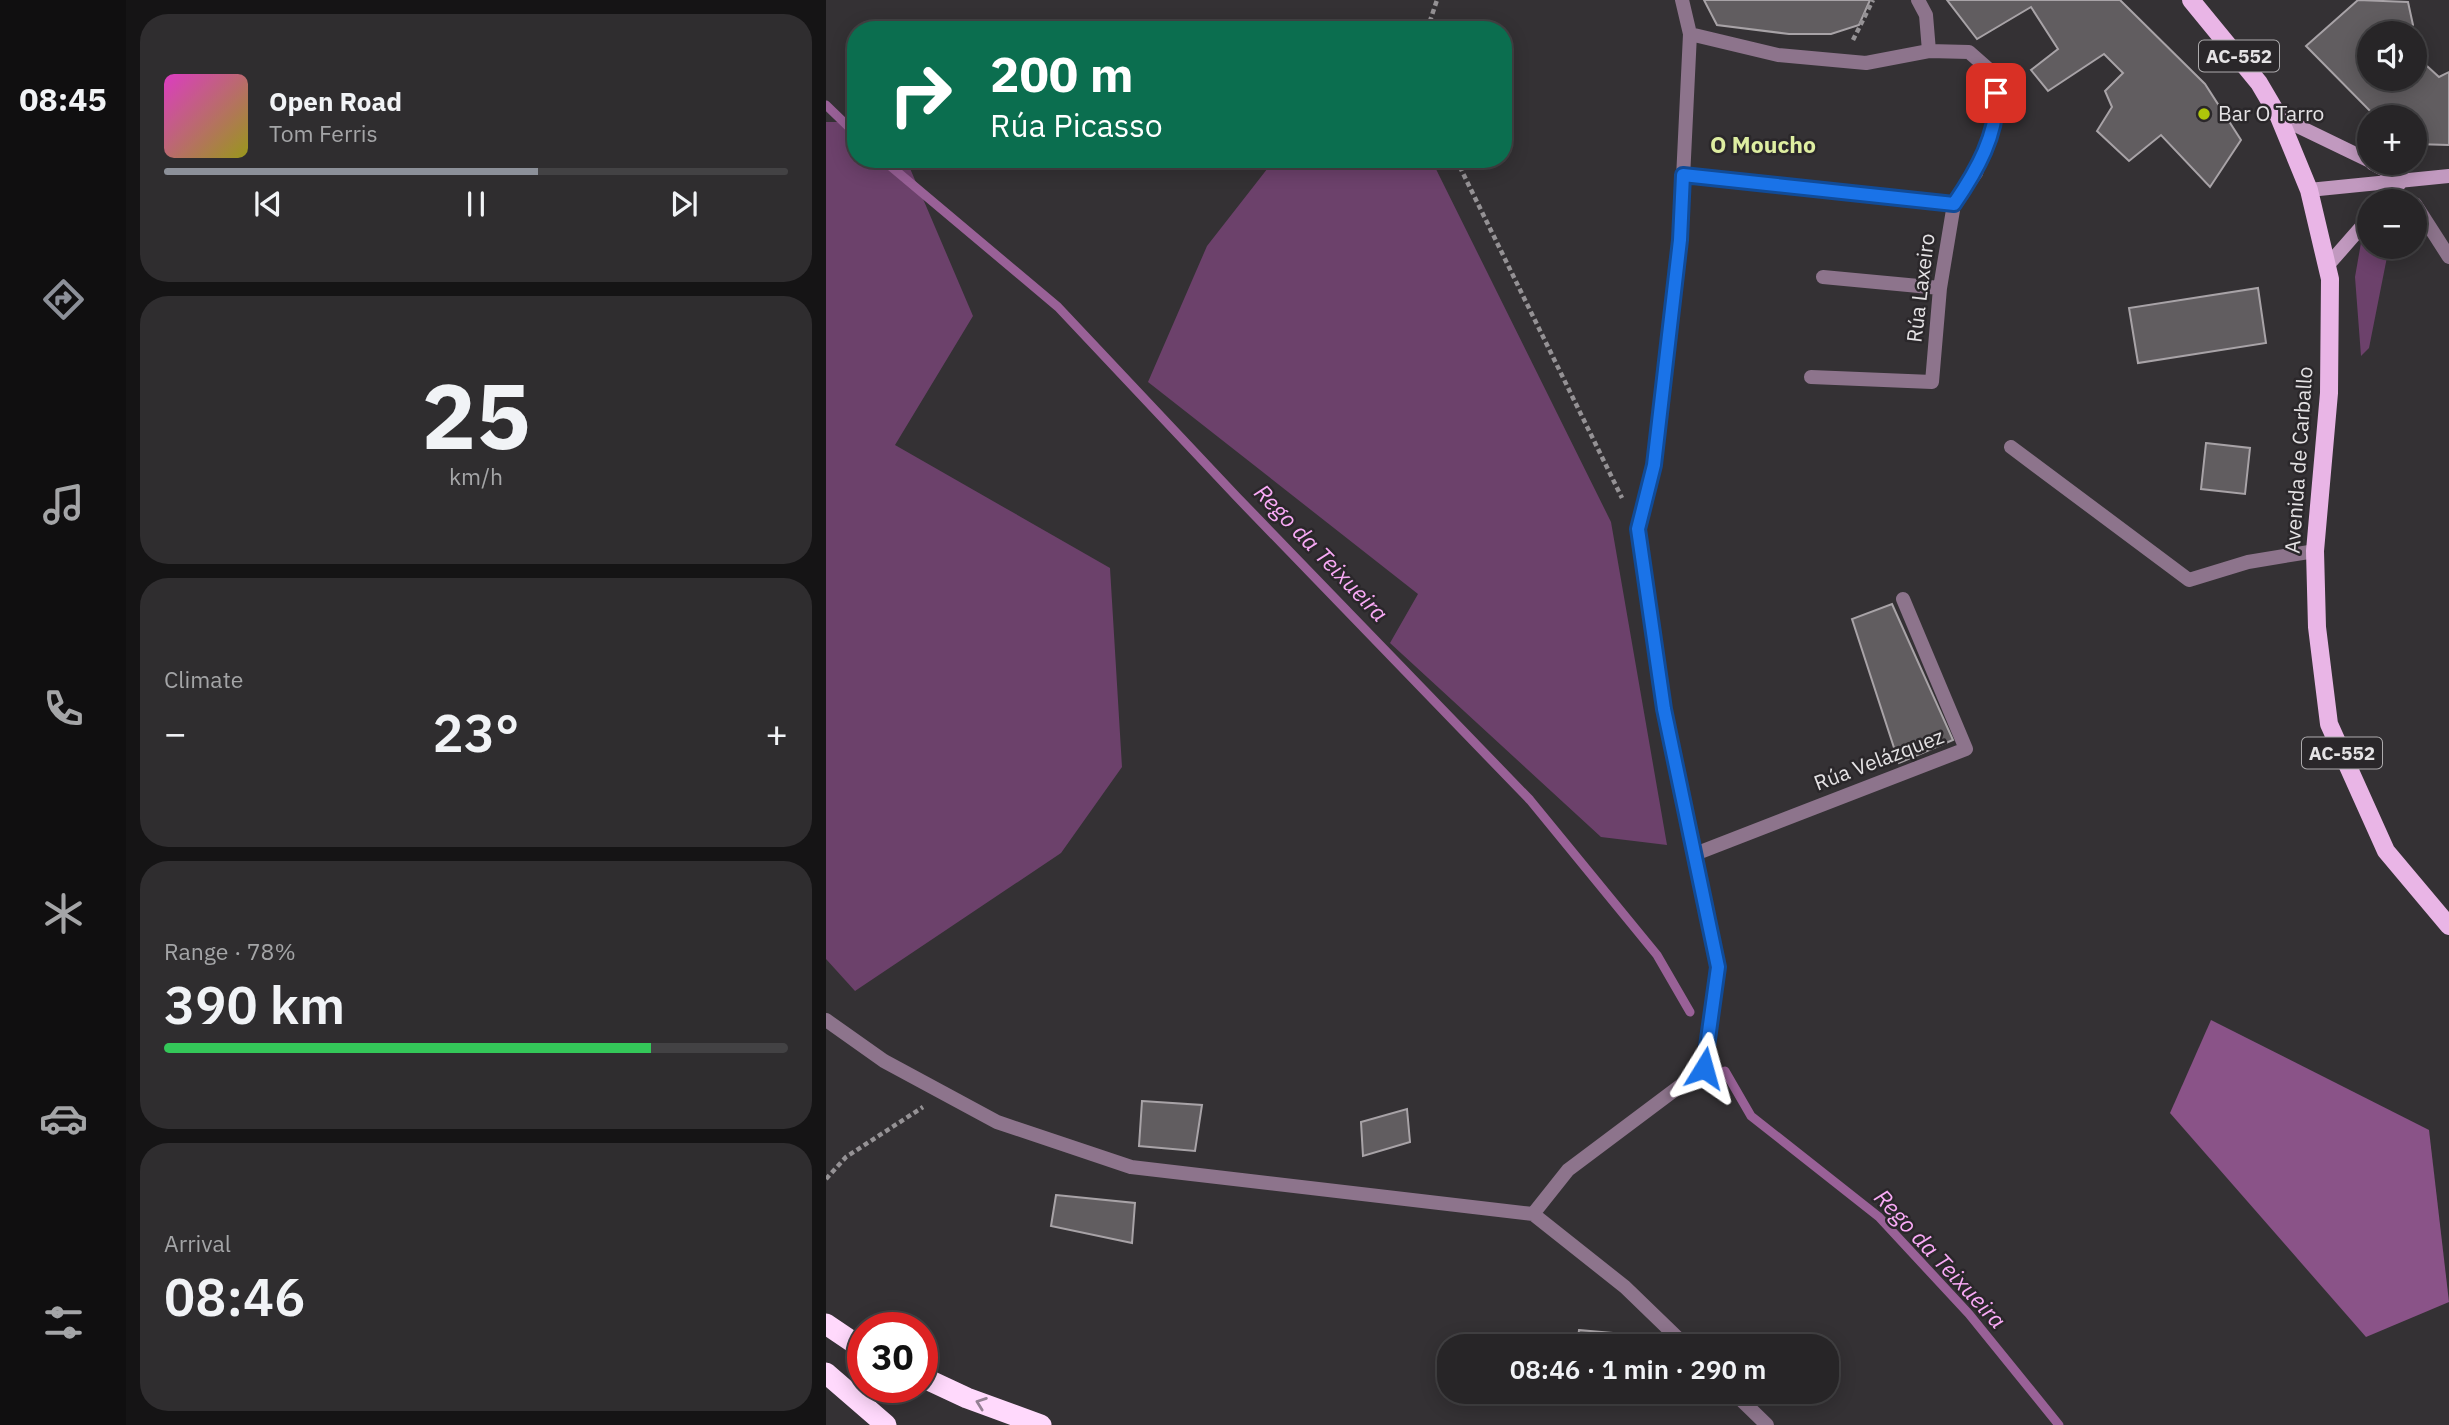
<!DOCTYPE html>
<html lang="en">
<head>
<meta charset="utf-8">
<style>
  :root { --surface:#272527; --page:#2f2d2f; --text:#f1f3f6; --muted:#a4a5a7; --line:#434244; --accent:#8c9099 }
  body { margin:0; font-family:"IBM Plex Sans",sans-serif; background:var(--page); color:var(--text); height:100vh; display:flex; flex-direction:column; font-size:26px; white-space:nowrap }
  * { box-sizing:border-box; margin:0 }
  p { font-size:23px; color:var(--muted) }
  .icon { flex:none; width:38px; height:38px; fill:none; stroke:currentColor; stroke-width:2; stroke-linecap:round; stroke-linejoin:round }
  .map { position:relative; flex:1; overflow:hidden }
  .side { display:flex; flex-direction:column; gap:14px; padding:14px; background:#151415; width:700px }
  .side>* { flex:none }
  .hud { position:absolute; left:21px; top:21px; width:665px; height:147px; border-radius:28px; box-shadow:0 4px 18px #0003,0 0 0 2px var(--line); background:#0b6e4f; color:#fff; overflow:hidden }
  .buttons { position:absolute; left:1531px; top:21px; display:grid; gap:14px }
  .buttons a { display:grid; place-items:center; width:70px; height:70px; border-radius:50%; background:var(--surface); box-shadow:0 4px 18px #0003,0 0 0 2px var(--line); font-size:35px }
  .speed { position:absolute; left:21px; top:1312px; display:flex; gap:14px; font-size:35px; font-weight:700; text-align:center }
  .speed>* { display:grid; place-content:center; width:91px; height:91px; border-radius:50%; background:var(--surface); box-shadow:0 4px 18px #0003,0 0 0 2px var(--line); line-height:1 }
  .speed .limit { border:10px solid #d22; background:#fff; color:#111 }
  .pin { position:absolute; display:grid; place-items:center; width:60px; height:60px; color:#fff; margin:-30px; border-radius:14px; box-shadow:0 4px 10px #0006 }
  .me { position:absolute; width:77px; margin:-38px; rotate:8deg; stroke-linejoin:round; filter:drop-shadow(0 0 5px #0008) }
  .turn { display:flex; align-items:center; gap:24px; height:147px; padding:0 28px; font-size:32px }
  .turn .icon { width:91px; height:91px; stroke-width:2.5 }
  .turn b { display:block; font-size:49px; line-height:60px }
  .big { font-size:52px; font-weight:600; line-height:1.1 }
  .side .widget { flex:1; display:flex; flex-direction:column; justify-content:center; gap:10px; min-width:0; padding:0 24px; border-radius:28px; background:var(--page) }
  .side .dial { align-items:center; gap:0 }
  .dial b { font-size:91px; line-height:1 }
  .song { display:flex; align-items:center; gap:21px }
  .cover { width:84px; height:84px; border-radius:10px; background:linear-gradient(135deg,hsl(310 70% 55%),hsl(60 70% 35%)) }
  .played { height:7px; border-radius:4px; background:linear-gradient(90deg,var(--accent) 60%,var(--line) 60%) }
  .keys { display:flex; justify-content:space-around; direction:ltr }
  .heat { display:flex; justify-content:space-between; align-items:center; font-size:38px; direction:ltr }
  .charge { height:10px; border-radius:5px; background:linear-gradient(90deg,#34c759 78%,var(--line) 0) }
  .trip { position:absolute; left:611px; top:1334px; width:402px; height:70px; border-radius:28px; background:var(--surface); box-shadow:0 4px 18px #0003,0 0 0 2px var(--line); font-weight:600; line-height:70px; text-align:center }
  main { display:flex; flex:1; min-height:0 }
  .tab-bar { display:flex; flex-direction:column; width:126px; justify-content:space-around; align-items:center; background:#100f10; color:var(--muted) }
  .tab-bar .icon { width:49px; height:49px }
  .tab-bar .active { color:var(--accent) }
  .tab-bar b { font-size:32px; color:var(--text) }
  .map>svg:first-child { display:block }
  .green { fill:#6c416b }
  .forest { fill:#8a5388 }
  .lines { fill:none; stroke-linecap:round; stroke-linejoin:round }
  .stream { stroke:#996197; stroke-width:9 }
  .building { fill:#615d60; stroke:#a8a3a7; stroke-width:2 }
  .path { stroke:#959295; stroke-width:4.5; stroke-dasharray:5 3.5; stroke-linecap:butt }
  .street { stroke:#8d748c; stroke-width:14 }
  .secondary { stroke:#c199bf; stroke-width:14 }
  .primary { stroke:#e9b5e6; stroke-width:18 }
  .highway { stroke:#ffd9fc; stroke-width:21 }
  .oneway { stroke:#948093 }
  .route-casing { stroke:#114b97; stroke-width:18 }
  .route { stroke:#1a73e8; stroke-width:12 }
  .poi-dot { fill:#aec50a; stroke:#2a272a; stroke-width:2.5 }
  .labels { text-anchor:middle; stroke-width:5; stroke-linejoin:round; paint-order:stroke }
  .shield { fill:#2a272a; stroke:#adabad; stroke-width:2 }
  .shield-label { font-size:19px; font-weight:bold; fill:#e5e3e5 }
  .poi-label { font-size:21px; fill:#e5e3e5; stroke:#2a272a; text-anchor:start }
  .street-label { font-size:21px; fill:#e5e3e5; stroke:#2a272a }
  .neighbourhood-label { font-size:23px; font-weight:bold; fill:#deeea1; stroke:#2a272a }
  .water-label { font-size:23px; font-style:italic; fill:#f9aaf6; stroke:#2a272a }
</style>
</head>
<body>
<main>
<nav class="tab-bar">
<b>08:45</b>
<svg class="icon active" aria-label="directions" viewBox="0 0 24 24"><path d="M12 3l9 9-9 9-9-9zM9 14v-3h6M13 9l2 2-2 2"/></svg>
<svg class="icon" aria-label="music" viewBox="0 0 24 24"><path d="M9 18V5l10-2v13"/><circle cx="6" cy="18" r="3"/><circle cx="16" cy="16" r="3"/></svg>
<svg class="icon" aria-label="phone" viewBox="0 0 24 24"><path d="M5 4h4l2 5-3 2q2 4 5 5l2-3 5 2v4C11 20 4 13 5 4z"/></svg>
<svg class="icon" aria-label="climate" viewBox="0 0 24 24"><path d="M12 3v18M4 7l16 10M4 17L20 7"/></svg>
<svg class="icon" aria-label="car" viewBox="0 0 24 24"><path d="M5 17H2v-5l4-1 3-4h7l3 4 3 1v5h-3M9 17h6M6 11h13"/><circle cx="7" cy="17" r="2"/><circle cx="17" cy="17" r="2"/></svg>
<svg class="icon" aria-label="filters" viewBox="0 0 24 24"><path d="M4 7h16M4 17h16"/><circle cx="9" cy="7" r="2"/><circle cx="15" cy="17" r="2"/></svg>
</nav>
<section class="side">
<div class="widget">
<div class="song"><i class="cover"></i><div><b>Open Road</b><p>Tom Ferris</p></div></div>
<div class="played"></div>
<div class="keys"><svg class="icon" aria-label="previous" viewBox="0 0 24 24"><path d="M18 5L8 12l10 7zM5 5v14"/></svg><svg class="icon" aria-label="pause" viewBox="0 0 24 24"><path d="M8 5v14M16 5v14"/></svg><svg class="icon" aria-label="next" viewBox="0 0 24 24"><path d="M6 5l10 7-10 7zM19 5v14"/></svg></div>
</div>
<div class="widget dial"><b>25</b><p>km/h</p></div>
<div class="widget"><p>Climate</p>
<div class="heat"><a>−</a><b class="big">23°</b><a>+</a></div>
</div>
<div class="widget"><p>Range · 78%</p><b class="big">390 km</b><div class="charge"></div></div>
<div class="widget"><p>Arrival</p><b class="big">08:46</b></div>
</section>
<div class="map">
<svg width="1623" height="1425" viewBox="0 0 1623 1425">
  <rect width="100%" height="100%" fill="#343134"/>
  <!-- green -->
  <path class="green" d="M0,122h30v37h50l67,157 -78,129 215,123 12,199 -61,86 -206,138 -29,-32z
    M449,159h156l180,363 56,323 -66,-8 -211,-194 28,-49 -270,-212 59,-136z
    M1543,228l1,19h17v10l-18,91 -8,8 -6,-79 7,-40z"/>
  <!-- forest -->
  <path class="forest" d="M1385,1020l218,110 20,172 -83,35 -196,-224z"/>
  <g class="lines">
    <!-- stream -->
    <path class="stream" d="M0,105l30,29
      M56,159l176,148 179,190 293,303 127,155 33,57
      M899,1071l26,45 128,101 90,97 90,111"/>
  </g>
  <!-- building -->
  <path class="building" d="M878,0h166l-11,25 -28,9h-42l-72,-9z
    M1121,0h173l85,84 36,56 -31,47 -49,-52 -32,26 -32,-30 15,-24 -7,-16 18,-18 -19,-19 -56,37 -17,-21 27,-21 -27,-42 -54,32z
    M1532,0l50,2 5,23 -9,8h-34v46h45v-24l24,22 10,-5v73l-34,-1v-27h-39l-70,-71z
    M1432,288l8,55 -128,20 -9,-55z
    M1380,443l44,5 -5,46 -44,-5z
    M1066,604l61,136 -54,23 -47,-144z
    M316,1101l60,4 -7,46 -56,-5z
    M581,1109l3,33 -47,14 -2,-34z
    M230,1195l79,8 -3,40 -81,-17z
    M753,1330l33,3 -1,13h-34z
    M748,1391h33l-1,10 -33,-3z"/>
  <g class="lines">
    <!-- path -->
    <path class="path" d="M601,30l10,-30
      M1027,40l20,-40
      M630,159l166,339
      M0,1179l20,-22 77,-50"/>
    <!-- street -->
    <path class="street" d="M856,0l8,34
      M1092,0l8,15 3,36
      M857,175l271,29
      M1589,204l34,53
      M997,277l117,11
      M1185,447l178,133 59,-18 67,-11
      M869,854l271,-105 -63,-150
      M0,1020l58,41 113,61 134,45 402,47 92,73 61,59
      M707,1214l35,-44 136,-102 14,-102 -54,-257 -26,-180 16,-64 26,-225 10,-206 88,21 88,8 63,-12 40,1 25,22 3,38 -21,61 -22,31 -14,84 -8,94 -121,-5
      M906,1391l35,34"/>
    <!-- secondary -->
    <path class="secondary" d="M1453,117l91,44
      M1546,163l31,17
      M1483,190l140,-14
      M1556,201l21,-21
      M1502,265l42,-48"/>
    <!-- primary -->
    <path class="primary" d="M1365,0l68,83 20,34 30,73 21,89 -1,114 -14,158 2,76 12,97 57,127 63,75"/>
    <!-- highway -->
    <path class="highway" d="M0,1324l37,25
      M0,1373l60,52
      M96,1377l45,21 74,27"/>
  </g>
  <!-- one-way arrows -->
  <defs><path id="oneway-chevron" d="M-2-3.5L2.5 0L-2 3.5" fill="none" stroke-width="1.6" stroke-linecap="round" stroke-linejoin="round" transform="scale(1.75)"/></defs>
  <use class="oneway" href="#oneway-chevron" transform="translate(155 1403) rotate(-160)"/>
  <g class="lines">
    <!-- route casing -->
    <g class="route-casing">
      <path id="route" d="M878,1068l14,-101 -54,-258 -26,-180 16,-64 26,-225 3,-65 271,29c22,-32 45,-71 42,-111"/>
    </g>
    <!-- route -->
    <use href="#route" class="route"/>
  </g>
  <!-- markers -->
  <circle class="poi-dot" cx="1378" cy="114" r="7"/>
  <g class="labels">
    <!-- shield labels -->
    <g class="shield">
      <rect x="1373" y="40.5" width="80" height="31" rx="5"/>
      <rect x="1476" y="737.5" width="80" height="31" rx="5"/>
    </g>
    <g class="shield-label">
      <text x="1413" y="63">AC-552</text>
      <text x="1516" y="760">AC-552</text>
    </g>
    <!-- poi labels -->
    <g class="poi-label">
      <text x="1392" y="121">Bar O Tarro</text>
    </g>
    <!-- street labels -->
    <g class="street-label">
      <text transform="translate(1095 288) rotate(-83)" y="7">Rúa Laxeiro</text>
      <text transform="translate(1473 460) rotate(-86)" y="7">Avenida de Carballo</text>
      <text transform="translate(1053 760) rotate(-21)" y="7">Rúa Velázquez</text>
    </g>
    <!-- neighbourhood labels -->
    <g class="neighbourhood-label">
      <text x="937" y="153">O Moucho</text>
    </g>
    <!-- water labels -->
    <g class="water-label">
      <text transform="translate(495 553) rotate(46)" y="8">Rego da Teixueira</text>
      <text transform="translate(1114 1259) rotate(47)" y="8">Rego da Teixueira</text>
    </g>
  </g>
</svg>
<div class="buttons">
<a><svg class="icon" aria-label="sound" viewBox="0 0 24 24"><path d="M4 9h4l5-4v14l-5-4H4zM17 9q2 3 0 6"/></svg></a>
<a>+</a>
<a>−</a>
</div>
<div class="speed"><div class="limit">30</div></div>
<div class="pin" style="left:1170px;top:93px;background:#d93025"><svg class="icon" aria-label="arrive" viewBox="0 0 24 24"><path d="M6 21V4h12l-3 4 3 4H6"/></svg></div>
<svg class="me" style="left:878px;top:1068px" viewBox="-20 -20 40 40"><path d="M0-17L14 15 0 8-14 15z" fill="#1a73e8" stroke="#fff" stroke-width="4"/></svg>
<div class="trip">08:46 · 1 min · 290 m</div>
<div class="hud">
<div class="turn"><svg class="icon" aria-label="right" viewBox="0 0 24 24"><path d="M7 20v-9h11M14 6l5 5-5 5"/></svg><div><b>200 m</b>Rúa Picasso</div></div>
</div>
</div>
</main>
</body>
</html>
